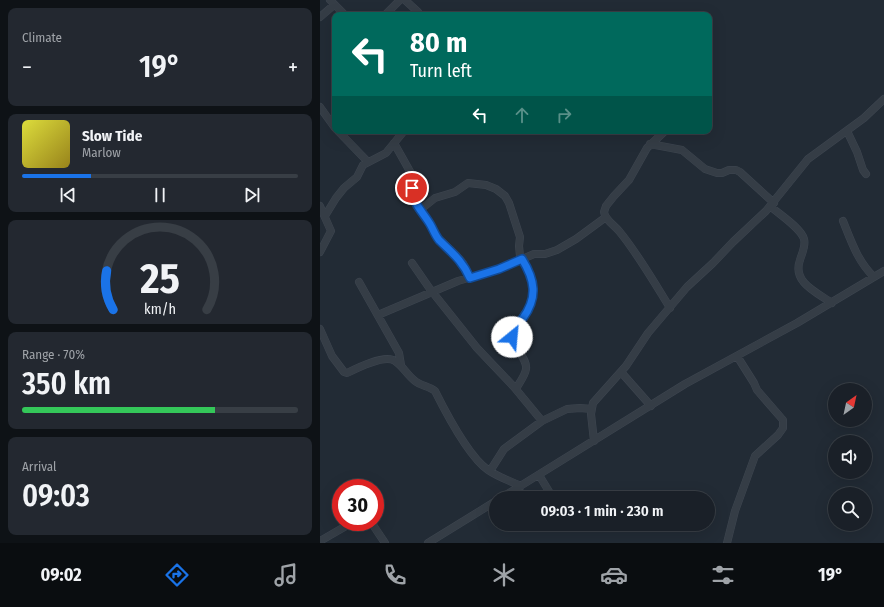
<!DOCTYPE html>
<html lang="en">
<head>
<meta charset="utf-8">
<style>
  :root { --surface:#1a2028; --page:#232830; --text:#f1f3f6; --muted:#9fa3a8; --line:#383e45; --accent:#1a73e8 }
  body { margin:0; font-family:"Fira Sans Condensed",sans-serif; background:var(--page); color:var(--text); height:100vh; display:flex; flex-direction:column; font-size:15px; white-space:nowrap }
  * { box-sizing:border-box; margin:0 }
  p { font-size:13px; color:var(--muted) }
  .icon { flex:none; width:22px; height:22px; fill:none; stroke:currentColor; stroke-width:2; stroke-linecap:round; stroke-linejoin:round }
  .map { position:relative; flex:1; overflow:hidden }
  .panel { display:flex; flex-direction:column; gap:8px; padding:8px; background:#0e1216; width:320px }
  .panel>* { flex:none }
  .top-card { position:absolute; left:12px; top:12px; width:380px; height:122px; border-radius:8px; box-shadow:0 4px 16px #0002,0 0 0 1px var(--line); background:#00695c; color:#fff; overflow:hidden }
  .needle { width:26px; rotate:33deg }
  .buttons { position:absolute; left:508px; top:383px; display:grid; gap:8px }
  .buttons a { display:grid; place-items:center; width:44px; height:44px; border-radius:50%; background:var(--surface); box-shadow:0 4px 16px #0002,0 0 0 1px var(--line); font-size:20px }
  .speed { position:absolute; left:12px; top:479px; display:flex; gap:8px; font-size:20px; font-weight:700; text-align:center }
  .speed>* { display:grid; place-content:center; width:52px; height:52px; border-radius:50%; background:var(--surface); box-shadow:0 4px 16px #0002,0 0 0 1px var(--line); line-height:1 }
  .speed .limit { border:6px solid #d22; background:#fff; color:#111 }
  .pin { position:absolute; display:grid; place-items:center; width:34px; height:34px; color:#fff; margin:-17px; border:2px solid #fff; border-radius:50%; box-shadow:0 1px 4px #0007 }
  .me { position:absolute; width:44px; margin:-22px; rotate:28deg; stroke-linejoin:round; filter:drop-shadow(0 0 3px #0008) }
  .turn { display:flex; align-items:center; gap:14px; height:84px; padding:0 12px; font-size:18px }
  .turn .icon { width:52px; height:52px; stroke-width:2.5 }
  .turn b { display:block; font-size:28px; line-height:34px }
  .lanes { display:flex; align-items:center; height:38px; padding:0 12px; background:#0003; justify-content:center; gap:20px; direction:ltr }
  .lanes .off { opacity:.35 }
  .big { font-size:30px; font-weight:600; line-height:1.1 }
  .panel .tile { flex:1; display:flex; flex-direction:column; justify-content:center; gap:6px; min-width:0; padding:0 14px; border-radius:8px; background:var(--page) }
  .panel .dial { align-items:center; gap:0 }
  .dial svg { height:104px; overflow:visible; fill:none; stroke:var(--line); stroke-width:7; stroke-linecap:round; text-anchor:middle }
  .dial text { fill:var(--text); stroke:none }
  .song { display:flex; align-items:center; gap:12px }
  .cover { width:48px; height:48px; border-radius:6px; background:linear-gradient(135deg,hsl(60 70% 55%),hsl(50 70% 35%)) }
  .played { height:4px; border-radius:2px; background:linear-gradient(90deg,var(--accent) 25%,var(--line) 25%) }
  .keys { display:flex; justify-content:space-around; direction:ltr }
  .heat { display:flex; justify-content:space-between; align-items:center; font-size:22px; direction:ltr }
  .charge { height:6px; border-radius:3px; background:linear-gradient(90deg,#34c759 70%,var(--line) 0) }
  .trip { position:absolute; left:169px; top:491px; width:226px; height:40px; border-radius:20px; background:var(--surface); box-shadow:0 4px 16px #0002,0 0 0 1px var(--line); font-weight:600; line-height:40px; text-align:center }
  .menu { display:flex; height:64px; justify-content:space-around; align-items:center; background:#0a0d10; color:var(--muted) }
  .menu .icon { width:28px; height:28px }
  .menu .current { color:var(--accent) }
  .menu b { font-size:18px; color:var(--text) }
  main { display:flex; flex:1; min-height:0 }
  .map>svg:first-child { display:block }
  .lines { fill:none; stroke-linecap:round; stroke-linejoin:round }
  .minor-casing { stroke:#3e4650; stroke-width:8 }
  .minor { stroke:#353d46; stroke-width:7 }
  .route-casing { stroke:#114b97; stroke-width:10 }
  .route { stroke:#1a73e8; stroke-width:7 }
</style>
</head>
<body>
<main>
<section class="panel">
<div class="tile"><p>Climate</p>
<div class="heat"><a>−</a><b class="big">19°</b><a>+</a></div>
</div>
<div class="tile">
<div class="song"><i class="cover"></i><div><b>Slow Tide</b><p>Marlow</p></div></div>
<div class="played"></div>
<div class="keys"><svg class="icon" aria-label="previous" viewBox="0 0 24 24"><path d="M18 5L8 12l10 7zM5 5v14"/></svg><svg class="icon" aria-label="pause" viewBox="0 0 24 24"><path d="M8 5v14M16 5v14"/></svg><svg class="icon" aria-label="next" viewBox="0 0 24 24"><path d="M6 5l10 7-10 7zM19 5v14"/></svg></div>
</div>
<div class="tile dial"><svg viewBox="0 0 100 80">
<path d="M14 69A42 42 0 1 1 86 69"/>
<path d="M14 69A42 42 0 0 1 9 39" stroke="#1a73e8"/>
<text x="50" y="56" font-size="32" font-weight="700">25</text>
<text x="50" y="72" font-size="11">km/h</text>
</svg></div>
<div class="tile"><p>Range · 70%</p><b class="big">350 km</b><div class="charge"></div></div>
<div class="tile"><p>Arrival</p><b class="big">09:03</b></div>
</section>
<div class="map">
<svg width="564" height="543" viewBox="0 0 564 543">
  <rect width="100%" height="100%" fill="#222b35"/>
  <g class="lines">
    <!-- minor casing -->
    <g class="minor-casing">
      <path id="minor" d="M10,0l15,15
        M85,0l13,12
        M65,15l15,-15
        M0,17l14,-12
        M0,107l15,21
        M18,131l30,31
        M345,131l-18,17 -18,32 -15,16 -8,10 -2,6c1,8 10,13 15,19 19,23 35,51 51,77
        M527,131l10,21 6,18 3,4
        M74,143l18,32 1,20 3,10 14,18 7,14 20,19 6,7 7,15
        M330,144l32,6 23,19 12,4h5l7,-3h7l4,2 34,31
        M0,206l11,25 -11,21
        M450,206c9,8 31,22 34,33 2,7 -2,14 -4,21 -8,22 16,32 32,43
        M100,210l15,-12 20,-6 13,-9 18,2 10,4 9,7 4,7 11,34 -1,9 1,10 11,20 2,11 -1,12 -3,9 -17,25c-1,14 16,25 14,36 -1,7 -7,14 -10,20
        M5,216l11,-18 8,-10 13,-11 6,-12 23,-12 18,-22
        M523,221c8,20 15,41 31,56
        M92,263l18,26 47,59 37,39 28,34
        M39,282l40,71 2,12
        M58,315l80,-34 41,-12 35,-15h11l12,-4 19,-11 30,-22
        M0,329l12,27 12,16 3,1c10,-5 38,-19 48,-12 8,5 12,14 20,20 6,5 14,5 20,10 11,22 33,65 53,79 10,7 22,11 33,16
        M301,372l30,34
        M274,441l-3,-27 2,-11 33,-37 22,-33 39,-46 26,-24 20,-21 33,-31 42,-52 56,-41 20,-19
        M170,471l14,-22 38,-28 25,-12 13,-1 12,1
        M219,475l14,23
        M181,498l184,-114 112,-61 87,-52
        M51,522l14,21
        M0,541l33,-19
        M108,543l68,-42
        M407,543l8,-32 20,-55 23,-21 5,-7v-8l-26,-30 -3,-7 -17,-27"/>
    </g>
    <!-- minor -->
    <use href="#minor" class="minor"/>
  </g>
  <g class="lines">
    <!-- route casing -->
    <g class="route-casing">
      <path id="route" d="M92,188c0,15 11,24 18,36 3,5 5,11 9,16 13,13 23,20 31,38l29,-9 23,-10c13,21 16,38 1,59 -5,6 -10,11 -11,19"/>
    </g>
    <!-- route -->
    <use href="#route" class="route"/>
  </g>
</svg>
<div class="buttons">
<a><svg class="needle" viewBox="-14 -14 28 28"><path d="M0-13l5 13h-10z" fill="#e53935"/><path d="M0 13l5-13h-10z" fill="#9fa3a8"/></svg></a>
<a><svg class="icon" aria-label="sound" viewBox="0 0 24 24"><path d="M4 9h4l5-4v14l-5-4H4zM17 9q2 3 0 6"/></svg></a>
<a><svg class="icon" aria-label="search" viewBox="0 0 24 24"><circle cx="10" cy="10" r="6"/><path d="M15 15l6 6"/></svg></a>
</div>
<div class="speed"><div class="limit">30</div></div>
<div class="pin" style="left:92px;top:188px;background:#d93025"><svg class="icon" aria-label="arrive" viewBox="0 0 24 24"><path d="M6 21V4h12l-3 4 3 4H6"/></svg></div>
<svg class="me" style="left:192px;top:337px" viewBox="-20 -20 40 40"><circle r="19" fill="#fff"/><path d="M0-13L10 11 0 6-10 11z" fill="#1a73e8"/></svg>
<div class="trip">09:03 · 1 min · 230 m</div>
<div class="top-card">
<div class="turn"><svg class="icon" aria-label="left" viewBox="0 0 24 24"><path d="M17 20v-9H6M10 6l-5 5 5 5"/></svg><div><b>80 m</b>Turn left</div></div>
<div class="lanes"><svg class="icon" aria-label="left" viewBox="0 0 24 24"><path d="M17 20v-9H6M10 6l-5 5 5 5"/></svg><svg class="icon off" aria-label="ahead" viewBox="0 0 24 24"><path d="M12 20V5M6 11l6-6 6 6"/></svg><svg class="icon off" aria-label="right" viewBox="0 0 24 24"><path d="M7 20v-9h11M14 6l5 5-5 5"/></svg></div>
</div>
</div>
</main>
<nav class="menu">
<b>09:02</b>
<svg class="icon current" aria-label="directions" viewBox="0 0 24 24"><path d="M12 3l9 9-9 9-9-9zM9 14v-3h6M13 9l2 2-2 2"/></svg>
<svg class="icon" aria-label="music" viewBox="0 0 24 24"><path d="M9 18V5l10-2v13"/><circle cx="6" cy="18" r="3"/><circle cx="16" cy="16" r="3"/></svg>
<svg class="icon" aria-label="phone" viewBox="0 0 24 24"><path d="M5 4h4l2 5-3 2q2 4 5 5l2-3 5 2v4C11 20 4 13 5 4z"/></svg>
<svg class="icon" aria-label="climate" viewBox="0 0 24 24"><path d="M12 3v18M4 7l16 10M4 17L20 7"/></svg>
<svg class="icon" aria-label="car" viewBox="0 0 24 24"><path d="M5 17H2v-5l4-1 3-4h7l3 4 3 1v5h-3M9 17h6M6 11h13"/><circle cx="7" cy="17" r="2"/><circle cx="17" cy="17" r="2"/></svg>
<svg class="icon" aria-label="filters" viewBox="0 0 24 24"><path d="M4 7h16M4 17h16"/><circle cx="9" cy="7" r="2"/><circle cx="15" cy="17" r="2"/></svg>
<b>19°</b>
</nav>
</body>
</html>
